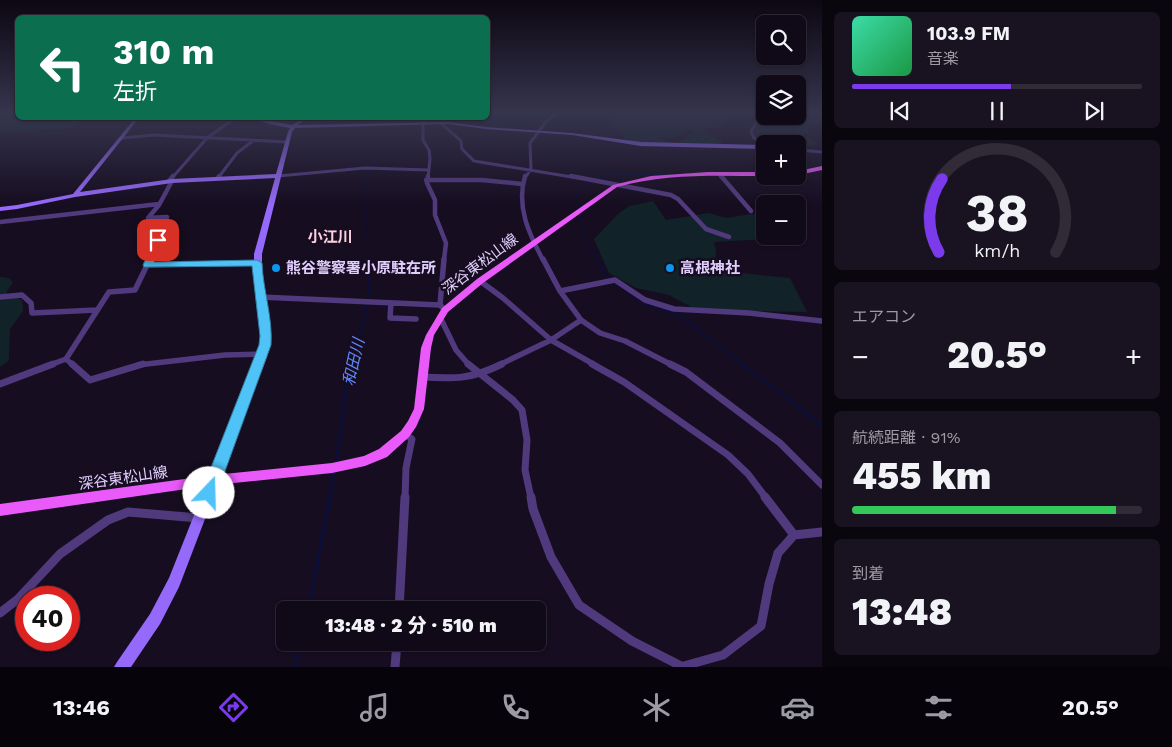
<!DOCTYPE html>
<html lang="ja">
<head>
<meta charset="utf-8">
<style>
  :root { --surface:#100a18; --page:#191321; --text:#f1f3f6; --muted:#9c9aa2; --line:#302b37; --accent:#7c3aed }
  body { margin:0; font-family:"Work Sans","Noto Sans JP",sans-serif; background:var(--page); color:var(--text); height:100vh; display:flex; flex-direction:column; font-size:19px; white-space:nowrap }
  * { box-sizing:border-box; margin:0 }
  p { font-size:16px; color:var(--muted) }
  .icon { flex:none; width:28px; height:28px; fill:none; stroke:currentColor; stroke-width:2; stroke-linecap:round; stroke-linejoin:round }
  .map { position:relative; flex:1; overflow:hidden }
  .sheet { display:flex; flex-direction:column; gap:12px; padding:12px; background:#09060d; width:350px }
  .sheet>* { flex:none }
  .guide { position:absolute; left:15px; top:15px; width:475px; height:105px; border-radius:8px; box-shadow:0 1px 4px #0004,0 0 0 1px var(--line); background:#0b6e4f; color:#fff; overflow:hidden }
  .fabs { position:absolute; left:756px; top:15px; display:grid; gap:10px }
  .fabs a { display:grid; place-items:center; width:50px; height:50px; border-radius:8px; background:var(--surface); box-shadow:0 1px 4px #0004,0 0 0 1px var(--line); font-size:25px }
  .speed { position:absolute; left:15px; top:586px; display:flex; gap:10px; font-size:25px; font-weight:700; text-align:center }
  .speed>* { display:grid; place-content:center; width:65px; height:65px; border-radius:50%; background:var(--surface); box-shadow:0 1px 4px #0004,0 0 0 1px var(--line); line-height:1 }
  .speed .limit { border:8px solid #d22; background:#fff; color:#111 }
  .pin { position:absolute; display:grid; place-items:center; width:42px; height:42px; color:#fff; margin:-21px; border-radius:10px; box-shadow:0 2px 8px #0006 }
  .me { position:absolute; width:55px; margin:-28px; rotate:21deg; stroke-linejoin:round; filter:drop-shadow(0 0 4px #0008) }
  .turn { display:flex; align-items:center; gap:18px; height:105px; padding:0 15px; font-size:22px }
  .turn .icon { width:65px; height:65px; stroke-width:2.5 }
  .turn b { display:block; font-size:35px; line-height:42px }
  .big { font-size:38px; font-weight:800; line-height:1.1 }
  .sheet .card { flex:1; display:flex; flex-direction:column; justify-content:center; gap:8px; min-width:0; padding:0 18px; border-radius:8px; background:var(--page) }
  .sheet .dial { align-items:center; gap:0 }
  .dial svg { height:130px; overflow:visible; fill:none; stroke:var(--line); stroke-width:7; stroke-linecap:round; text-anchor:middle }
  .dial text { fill:var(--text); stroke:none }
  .song { display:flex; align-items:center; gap:15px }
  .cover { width:60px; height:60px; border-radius:8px; background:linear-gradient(135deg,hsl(160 70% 55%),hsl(140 70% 35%)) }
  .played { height:5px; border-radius:2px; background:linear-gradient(90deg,var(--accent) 55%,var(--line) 55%) }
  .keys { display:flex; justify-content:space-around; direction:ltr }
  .heat { display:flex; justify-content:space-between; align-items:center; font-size:28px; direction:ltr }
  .charge { height:8px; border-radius:4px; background:linear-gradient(90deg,#34c759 91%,var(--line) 0) }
  .trip { position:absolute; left:276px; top:601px; width:270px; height:50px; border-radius:8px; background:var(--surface); box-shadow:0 1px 4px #0004,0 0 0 1px var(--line); font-weight:800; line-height:50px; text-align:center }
  .tabs { display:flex; height:80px; justify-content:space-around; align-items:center; background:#06040a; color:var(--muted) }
  .tabs .icon { width:35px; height:35px }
  .tabs .selected { color:var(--accent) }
  .tabs b { font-size:22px; color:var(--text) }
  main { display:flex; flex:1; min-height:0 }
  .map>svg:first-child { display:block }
  .green { fill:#112329 }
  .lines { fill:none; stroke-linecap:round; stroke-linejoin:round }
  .stream-far3 { stroke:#0b0f3b; stroke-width:1 }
  .stream-far2 { stroke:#0b0f3b; stroke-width:2 }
  .stream-far1 { stroke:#0b0f3b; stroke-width:2.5 }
  .stream { stroke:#0b0f3b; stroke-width:3 }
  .street-far4 { stroke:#503a7d; stroke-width:3 }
  .street-far3 { stroke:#503a7d; stroke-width:4.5 }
  .street-far2 { stroke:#503a7d; stroke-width:5.5 }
  .street-far1 { stroke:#503a7d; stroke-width:7 }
  .street { stroke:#503a7d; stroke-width:9 }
  .secondary { fill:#9569fa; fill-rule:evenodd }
  .primary { fill:#ea59f9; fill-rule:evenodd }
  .route { fill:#4fc3f7; stroke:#337fa1 }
  .poi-dot { fill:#0997ef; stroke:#160d20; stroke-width:2 }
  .labels { text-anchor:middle; stroke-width:5; stroke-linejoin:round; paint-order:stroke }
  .far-quarter-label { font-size:15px; font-weight:bold; fill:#fdd0e0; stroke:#160d20 }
  .street-label { font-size:15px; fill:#e1cefd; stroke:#160d20 }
  .poi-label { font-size:15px; font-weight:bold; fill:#e1cefd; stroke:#160d20; text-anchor:start }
  .water-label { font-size:16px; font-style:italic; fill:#6087f9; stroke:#160d20 }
</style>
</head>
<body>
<main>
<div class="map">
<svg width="822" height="667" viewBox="0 0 822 667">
  <rect width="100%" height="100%" fill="#160d20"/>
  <!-- green -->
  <path class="green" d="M0,112h17l1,6h67l-13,10 -72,5z
    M627,112h123l-7,3 -20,-2 3,6c-4,8 -13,10 -22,9l-1,2 1,2 20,11 -6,2 -40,-2 16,-12 1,-3 -13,3 1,2 -9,5h-15l10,5 -2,1 -39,-2 -8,-11 -11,-7 11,-10z
    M798,112h24v13l-15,1 2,7 -6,2 13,7 1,3 -19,3v-4c-15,0 -38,4 -44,-13l6,-9 3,-2 2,-6v2h33z
    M653,201l13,19 43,-7 17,5 32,-5 7,1v22h12l-9,3 -54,3 2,10 -1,12 16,8 59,6 17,34 -110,-2 -28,-15 -33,-7 -27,-15 -15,-34 24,-25 11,-8z
    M0,277l9,1 4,4 -7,11 16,7 1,11 -13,18 -1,31 -9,7z"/>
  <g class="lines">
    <!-- stream-far3 -->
    <path class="stream-far3" d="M798,169l24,-5
      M368,260l-1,-36 -6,-31 24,-58 3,-9 -1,-8
      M598,260c-12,-19 -21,-43 -21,-66l19,-16 15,-3 72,-1"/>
    <!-- stream-far2 -->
    <path class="stream-far2" d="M597,259l12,20
      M613,282l31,21 35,12 65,50
      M351,365l18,-66 -1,-40"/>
    <!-- stream-far1 -->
    <path class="stream-far1" d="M742,364l80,61
      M336,463l11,-81 5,-18
      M330,498l5,-28"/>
    <!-- stream -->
    <path class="stream" d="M308,610l22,-113
      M295,667l6,-25"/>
    <!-- street-far4 -->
    <path class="street-far4" d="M762,112l-11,20 3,6 11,8
      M441,123l20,18 1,8 12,12 104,17
      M422,125l3,-7
      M423,125v15l6,10 1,9 -2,19
      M122,138l32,-3 133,7
      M798,150l24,2
      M720,175l2,3
      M278,176l87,-8 64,2
      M172,178l35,-40 28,-20
      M218,178l19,-25 17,-13
      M525,178l6,-9 -1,-26 16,-21 11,-10"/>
    <!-- street-far3 -->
    <path class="street-far3" d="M428,176l-1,7 8,17v15l11,28 -2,17
      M525,176c-9,31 4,58 18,84
      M571,176l100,19 7,4 28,30 23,8
      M721,176l30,35
      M218,178l1,-2
      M426,180h56l40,4
      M169,181l4,-5
      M0,222l159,-18
      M150,260l17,-43 -19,1 11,-13 13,-24"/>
    <!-- street-far2 -->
    <path class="street-far2" d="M543,259l17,32 21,29 19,13 25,8 47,24
      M148,265l109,-2
      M480,281l23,17 48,42 44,25
      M560,291l55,-11 30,20 29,9 75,4 73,8
      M0,297l22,-2 9,8 1,10 65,-3
      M260,297l180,8 2,2
      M391,303l-1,15 26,1
      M440,305l4,-46
      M440,317l16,33 13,15
      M66,359l7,6
      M50,365l16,-6 43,-67 26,-2 15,-31
      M138,365l87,-10 37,-1
      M499,365l52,-25 30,-20"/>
    <!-- street-far1 -->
    <path class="street-far1" d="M72,364l18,16 53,-16
      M468,364l45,36 9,10 5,30 -2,30 6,28
      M592,364l32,18 104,73 20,19 18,24
      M670,364l16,8 94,71 42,42
      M422,377c33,2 50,2 80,-13
      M0,384l53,-20
      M405,498l1,-30 6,-29 -7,-5"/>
    <!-- street -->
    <path class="street" d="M531,497l2,12 18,48 28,48 53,36 51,26
      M765,497l29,38
      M399,610l6,-113
      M0,613l18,-14 42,-45 48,-34 20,-8 71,6
      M395,667l2,-25
      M680,667l43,-12 38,-29 8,-42 9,-31 16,-18 28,-3"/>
    <!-- secondary -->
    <path class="secondary" d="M135,118h4l-59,74 92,-13 104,-5 12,-42 2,-4 -21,-4 -13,-5v-1l36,7 11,-7h4l-9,7 150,-3 38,5 86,6 69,9 124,3v4l-124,-3 -69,-11 -86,-6 -38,-5 -153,4 -3,4 -30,122v26l8,56 -3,21 -88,230 -19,37 -29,43h-17l3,-5 33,-48 19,-36 88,-221 5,-21 -8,-56v-26l21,-76 -103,5 -97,14 -58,12 -17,2v-4l17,-2 56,-11z"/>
    <!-- primary -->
    <path class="primary" d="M822,166v4l-24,5v-4z
      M708,172h57v4c-50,0 -99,-3 -148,11l-134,96 -35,29 -14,23 -3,13 -7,61 -8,18 -7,10 -22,20 -22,9 -33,7 -118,12 -214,31v-12l214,-29 118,-12 32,-7 15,-7 22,-18 7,-10 6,-12 7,-61 5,-13 16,-27 35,-29 136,-94 38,-9z"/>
  </g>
  <!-- sky -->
  <linearGradient id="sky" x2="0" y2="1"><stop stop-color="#0c0712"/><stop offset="0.55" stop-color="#36354e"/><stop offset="1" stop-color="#36354e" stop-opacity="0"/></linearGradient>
  <rect width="822" height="205" fill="url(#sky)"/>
  <!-- route -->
  <path class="route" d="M158,237l5,3 -9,22 103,-2 5,3c1,27 11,55 9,82l-54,148 -3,5 -5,2 -5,-2 -3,-5 58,-148 1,-9 -8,-70 -108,1 -1,-2 11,-25z"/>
  <!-- markers -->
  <g class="poi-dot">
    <circle cx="276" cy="268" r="5"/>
    <circle cx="670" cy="268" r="5"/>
  </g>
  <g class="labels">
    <!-- far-quarter labels -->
    <g class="far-quarter-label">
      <text x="330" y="242">小江川</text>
    </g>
    <!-- street labels -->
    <g class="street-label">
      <text transform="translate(480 264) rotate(-37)" y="5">深谷東松山線</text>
      <text transform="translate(123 478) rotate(-8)" y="5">深谷東松山線</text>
    </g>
    <!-- poi labels -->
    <g class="poi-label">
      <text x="286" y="273">熊谷警察署小原駐在所</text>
      <text x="680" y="273">高根神社</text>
    </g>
    <!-- water labels -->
    <g class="water-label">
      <text transform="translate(353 362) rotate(-77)" y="6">和田川</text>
    </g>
  </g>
</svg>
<div class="fabs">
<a><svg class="icon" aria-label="search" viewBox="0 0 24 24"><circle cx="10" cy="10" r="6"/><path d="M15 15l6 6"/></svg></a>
<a><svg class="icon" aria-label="layers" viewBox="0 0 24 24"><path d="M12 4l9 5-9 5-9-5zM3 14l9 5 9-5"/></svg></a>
<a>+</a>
<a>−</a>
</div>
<div class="speed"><div class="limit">40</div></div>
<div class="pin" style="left:158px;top:240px;background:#d93025"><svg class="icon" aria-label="arrive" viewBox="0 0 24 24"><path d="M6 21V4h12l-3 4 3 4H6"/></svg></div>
<svg class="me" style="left:209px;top:493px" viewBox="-20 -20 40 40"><circle r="19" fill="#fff"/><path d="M0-13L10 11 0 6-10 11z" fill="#4fc3f7"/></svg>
<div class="trip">13:48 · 2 分 · 510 m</div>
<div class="guide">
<div class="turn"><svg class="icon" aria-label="left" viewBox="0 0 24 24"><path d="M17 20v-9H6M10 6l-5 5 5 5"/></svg><div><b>310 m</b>左折</div></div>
</div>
</div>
<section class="sheet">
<div class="card">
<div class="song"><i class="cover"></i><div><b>103.9 FM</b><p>音楽</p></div></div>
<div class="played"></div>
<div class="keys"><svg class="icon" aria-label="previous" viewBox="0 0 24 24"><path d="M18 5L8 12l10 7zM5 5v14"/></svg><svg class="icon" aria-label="pause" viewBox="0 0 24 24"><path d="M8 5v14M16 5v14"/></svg><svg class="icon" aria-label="next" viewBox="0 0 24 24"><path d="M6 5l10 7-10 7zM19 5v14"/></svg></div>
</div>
<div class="card dial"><svg viewBox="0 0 100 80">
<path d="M14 69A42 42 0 1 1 86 69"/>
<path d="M14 69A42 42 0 0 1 16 24" stroke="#7c3aed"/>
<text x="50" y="56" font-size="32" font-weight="700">38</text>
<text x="50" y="72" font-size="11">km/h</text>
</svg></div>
<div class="card"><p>エアコン</p>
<div class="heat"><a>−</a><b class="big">20.5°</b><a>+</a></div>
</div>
<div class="card"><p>航続距離 · 91%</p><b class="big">455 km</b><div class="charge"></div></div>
<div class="card"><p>到着</p><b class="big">13:48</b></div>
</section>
</main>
<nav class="tabs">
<b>13:46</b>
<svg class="icon selected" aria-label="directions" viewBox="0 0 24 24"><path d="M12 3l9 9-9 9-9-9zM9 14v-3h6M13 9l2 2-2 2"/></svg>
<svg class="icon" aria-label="music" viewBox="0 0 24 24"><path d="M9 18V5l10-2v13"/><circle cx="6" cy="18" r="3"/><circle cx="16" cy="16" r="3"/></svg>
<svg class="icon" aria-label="phone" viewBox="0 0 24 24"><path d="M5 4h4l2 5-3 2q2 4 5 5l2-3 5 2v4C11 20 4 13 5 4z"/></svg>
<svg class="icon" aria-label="climate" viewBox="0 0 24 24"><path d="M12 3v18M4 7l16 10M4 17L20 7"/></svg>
<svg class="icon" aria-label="car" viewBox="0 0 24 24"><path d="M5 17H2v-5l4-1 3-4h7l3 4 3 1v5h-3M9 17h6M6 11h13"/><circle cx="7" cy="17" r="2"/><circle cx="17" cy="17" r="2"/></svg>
<svg class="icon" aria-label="filters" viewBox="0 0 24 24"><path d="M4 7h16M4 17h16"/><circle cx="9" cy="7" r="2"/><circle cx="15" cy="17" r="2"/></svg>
<b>20.5°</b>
</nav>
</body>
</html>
